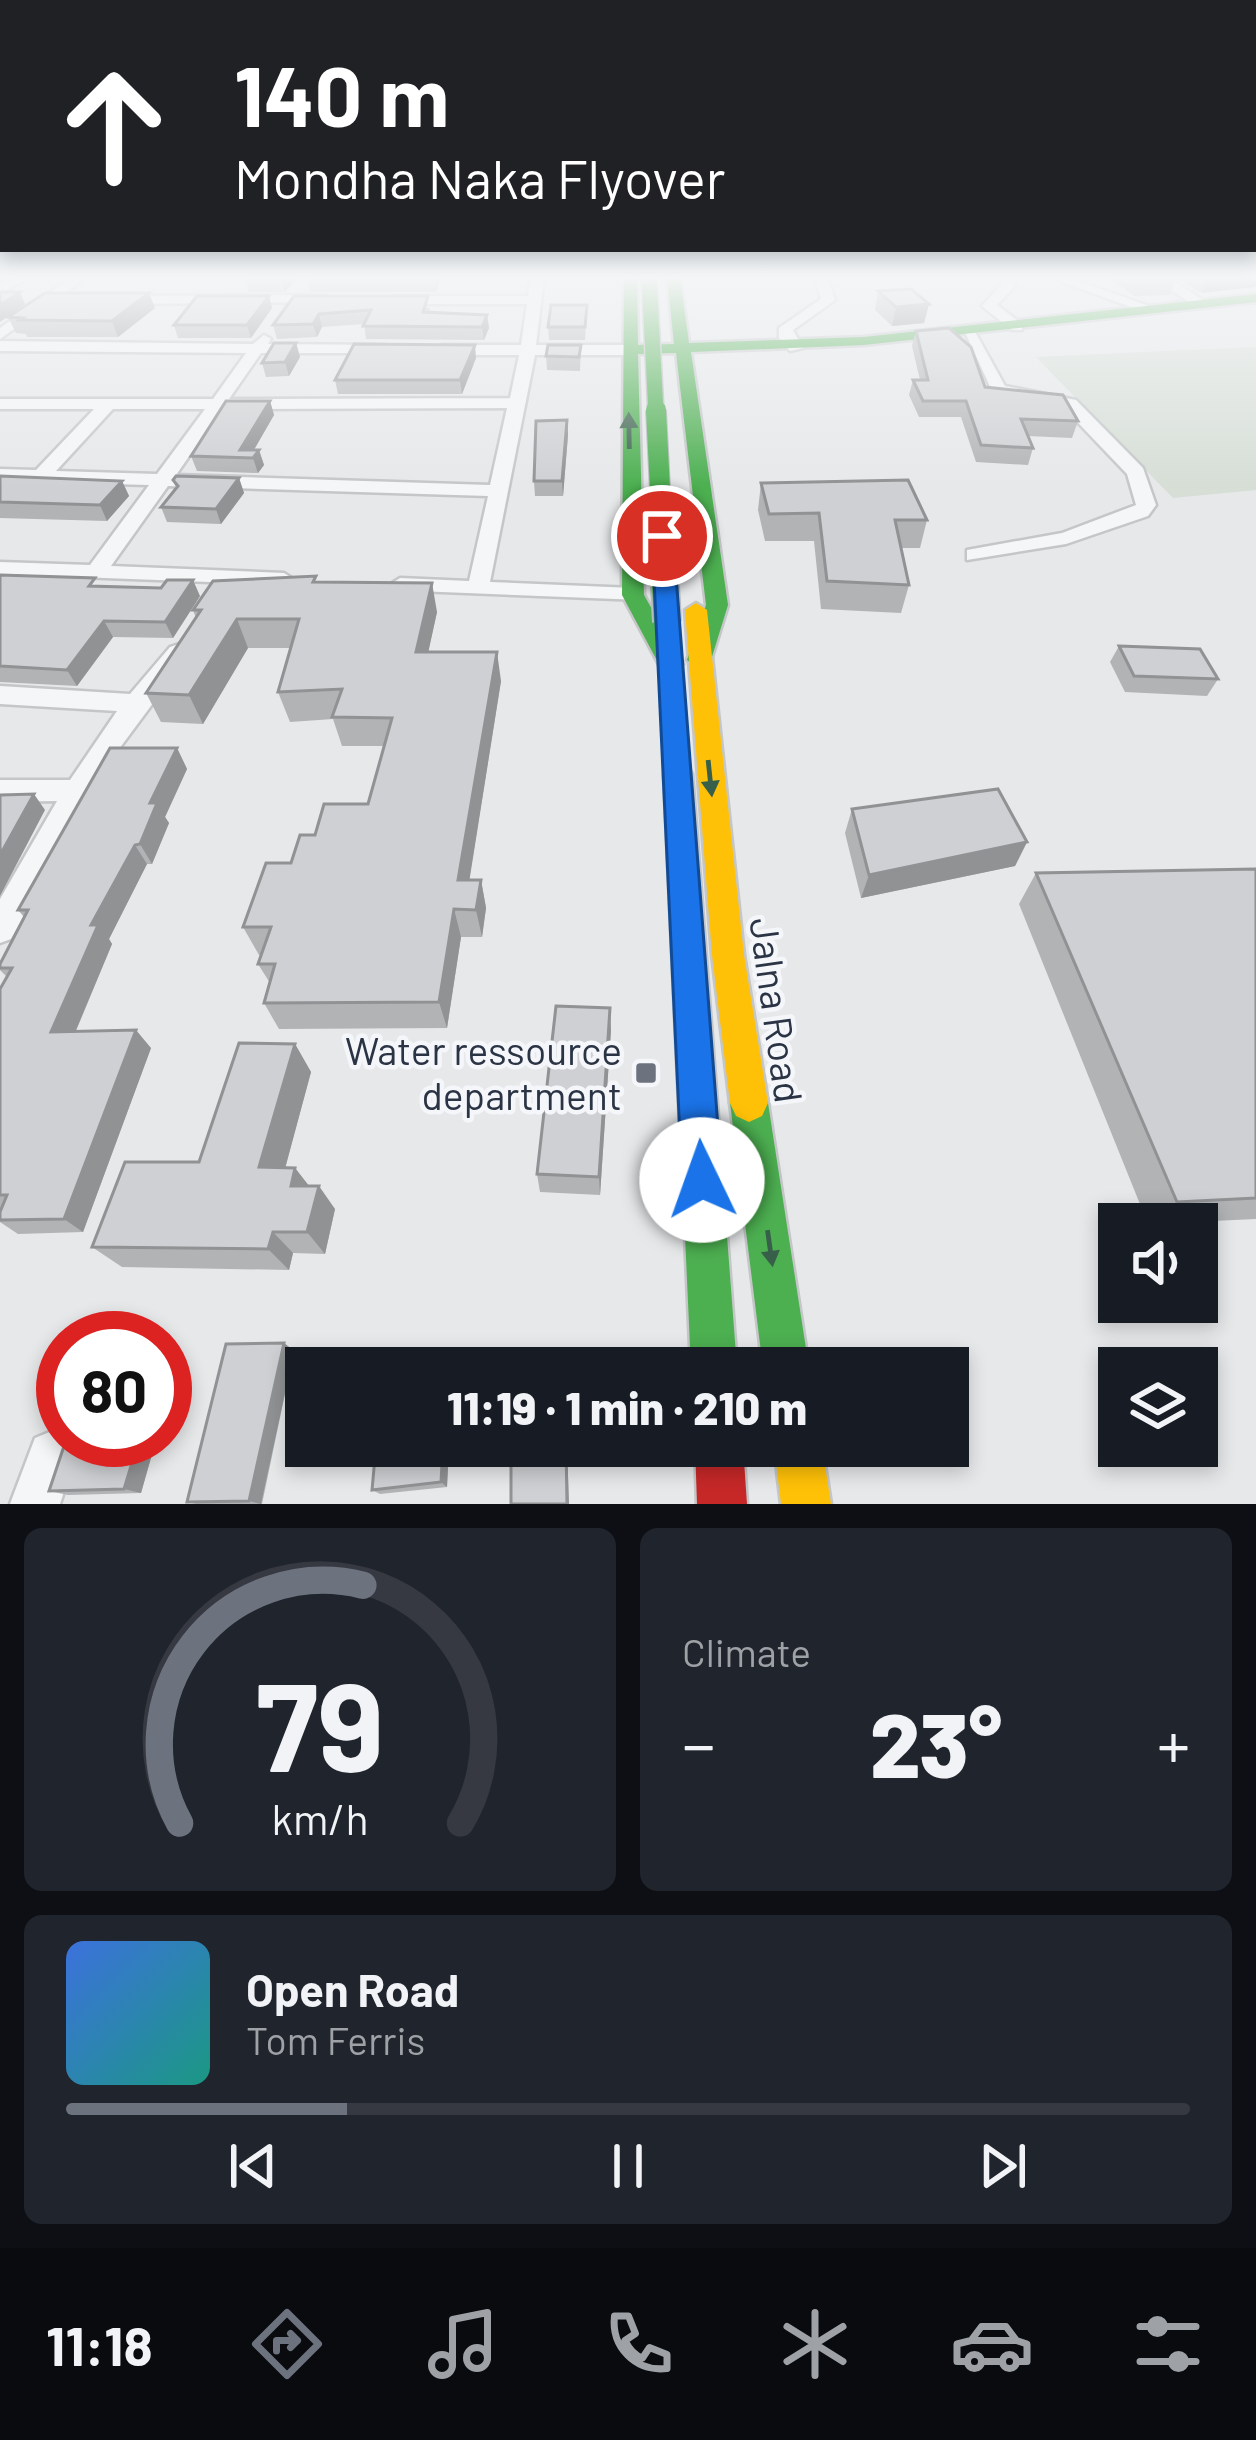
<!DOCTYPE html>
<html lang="en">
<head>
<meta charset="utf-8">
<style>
  :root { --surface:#171b24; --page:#20242c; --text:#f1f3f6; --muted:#9ea1a6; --line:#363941; --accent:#6c737f }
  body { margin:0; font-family:Barlow,sans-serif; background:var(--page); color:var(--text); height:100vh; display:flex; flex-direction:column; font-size:45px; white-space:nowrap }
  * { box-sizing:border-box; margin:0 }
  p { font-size:39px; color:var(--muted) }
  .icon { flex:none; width:66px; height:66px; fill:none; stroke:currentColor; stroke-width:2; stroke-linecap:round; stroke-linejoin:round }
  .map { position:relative; height:1504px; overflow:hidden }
  .sheet { display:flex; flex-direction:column; gap:24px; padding:24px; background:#0d0f14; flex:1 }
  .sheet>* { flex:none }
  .banner { position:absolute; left:0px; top:0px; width:1257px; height:252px; box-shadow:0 6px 18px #0003; background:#202124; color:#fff; overflow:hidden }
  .fabs { position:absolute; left:1098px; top:1203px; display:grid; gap:24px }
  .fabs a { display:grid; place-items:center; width:120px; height:120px; border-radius:0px; background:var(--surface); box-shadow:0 6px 18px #0003; font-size:60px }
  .speed { position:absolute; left:36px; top:1311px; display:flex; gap:24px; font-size:60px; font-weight:700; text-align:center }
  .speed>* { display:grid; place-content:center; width:156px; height:156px; border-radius:50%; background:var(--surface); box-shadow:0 6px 18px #0003; line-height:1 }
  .speed .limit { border:18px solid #d22; background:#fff; color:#111 }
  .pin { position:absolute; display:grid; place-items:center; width:102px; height:102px; color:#fff; margin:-51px; border:6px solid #fff; border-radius:50%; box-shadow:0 3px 12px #0007 }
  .me { position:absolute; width:132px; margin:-66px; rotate:357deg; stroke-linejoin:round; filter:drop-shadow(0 0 9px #0008) }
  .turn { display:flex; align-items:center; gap:42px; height:252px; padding:0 36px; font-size:54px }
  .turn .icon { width:156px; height:156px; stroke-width:2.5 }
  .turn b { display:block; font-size:84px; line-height:102px }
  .big { font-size:90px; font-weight:800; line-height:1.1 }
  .sheet .tile { flex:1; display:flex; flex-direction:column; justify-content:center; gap:18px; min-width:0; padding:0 42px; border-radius:18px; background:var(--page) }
  .sheet .dial { align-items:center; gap:0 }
  .dial svg { height:312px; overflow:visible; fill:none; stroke:var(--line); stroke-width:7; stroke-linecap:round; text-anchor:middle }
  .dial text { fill:var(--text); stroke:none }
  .song { display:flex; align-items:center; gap:36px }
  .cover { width:144px; height:144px; border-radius:18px; background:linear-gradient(135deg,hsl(220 70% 55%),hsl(170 70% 35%)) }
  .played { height:12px; border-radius:6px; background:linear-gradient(90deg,var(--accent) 25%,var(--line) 25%) }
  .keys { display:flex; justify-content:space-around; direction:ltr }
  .heat { display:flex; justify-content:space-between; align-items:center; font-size:66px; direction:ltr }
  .sheet .tiles { flex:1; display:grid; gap:24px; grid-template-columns:1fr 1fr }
  .tile:last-child { grid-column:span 2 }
  .trip { position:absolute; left:285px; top:1347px; width:684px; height:120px; border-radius:0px; background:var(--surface); box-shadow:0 6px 18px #0003; font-weight:800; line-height:120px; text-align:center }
  .tabs { display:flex; height:192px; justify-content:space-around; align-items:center; background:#090b0e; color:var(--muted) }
  .tabs .icon { width:84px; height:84px }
  .tabs .active { color:var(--accent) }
  .tabs b { font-size:54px; color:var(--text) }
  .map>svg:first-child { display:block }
  .green { fill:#d6ded6 }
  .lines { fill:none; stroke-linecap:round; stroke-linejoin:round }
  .street-casing { stroke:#c4c6c8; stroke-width:5 }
  .fast-casing { stroke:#c4c6c8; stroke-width:5 }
  .slow-casing { stroke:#c4c6c8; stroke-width:5 }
  .jam-casing { stroke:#c4c6c8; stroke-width:5 }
  .street { fill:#f5f6f7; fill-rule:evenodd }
  .fast { fill:#4caf50; fill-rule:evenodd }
  .slow { fill:#ffc107; fill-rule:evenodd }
  .jam { fill:#c62828; fill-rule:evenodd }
  .fast-bridge-far2-casing { stroke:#b8bbbf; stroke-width:18; stroke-linecap:butt }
  .fast-bridge-far1-casing { stroke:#b8bbbf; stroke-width:22; stroke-linecap:butt }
  .fast-bridge-casing { stroke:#b8bbbf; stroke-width:30; stroke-linecap:butt }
  .fast-bridge-far2 { stroke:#4caf50; stroke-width:15 }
  .fast-bridge-far1 { stroke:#4caf50; stroke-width:20 }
  .fast-bridge { stroke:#4caf50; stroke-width:26 }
  .wall { fill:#b1b3b5 }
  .shaded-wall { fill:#909294 }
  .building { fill:#ced0d3; stroke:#909294; stroke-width:3 }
  .oneway { fill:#375f49 }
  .route { fill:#1a73e8; stroke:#114b97; stroke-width:3 }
  .poi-dot { fill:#6c737f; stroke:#f4f6f9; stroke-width:4.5 }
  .labels { text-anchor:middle; stroke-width:9; stroke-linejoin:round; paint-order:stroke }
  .near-street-label { font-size:39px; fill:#2b3445; stroke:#f4f6f9 }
  .near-poi-label { font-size:39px; fill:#2b3445; stroke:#f4f6f9; text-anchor:end }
</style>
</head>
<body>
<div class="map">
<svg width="1256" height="1504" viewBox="0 0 1256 1504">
  <rect width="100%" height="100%" fill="#e6e8ea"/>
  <!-- green -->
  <path class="green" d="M1256,347v143l-83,8 -137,-141z"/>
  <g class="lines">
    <!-- street casing -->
    <g class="street-casing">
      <path id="street" d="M13,277h16l-29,17v-10z
        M72,277h15l-87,62v-11z
        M531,277h13l-8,68h92l8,5 -8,5h-93l-45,227 143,6 11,7 -3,5 -249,-10 -3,-5 11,-7 69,3 19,-85 -320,-10 -57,80 173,7 11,7 -3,5 -292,-11v-12l90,3 59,-80 -149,-4v-12l36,1 58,-61h-94v-10h213l33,-46 -246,-2v-10l253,3 11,-9 7,4 -3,5 118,1 8,5 -3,3h-130l-32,46 281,-1 9,-43h-77l-8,-5 8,-5h79l6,-41h-132l-7,-4 7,-4h133zM507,408l-17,77 -314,-10 46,-66zM113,409h92l-48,65 -101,-3z
        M814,277h13l8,23 -42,30 10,18 -13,3 -11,-13v-10l42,-29z
        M1002,277h12l1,9 -18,19 25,19v6h-10l-30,-24 19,-21z
        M1048,277h19l93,33 -12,3z
        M1151,277h16l42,27 -12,3z
        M327,295l5,7 -213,2 -7,-4 7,-4z
        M964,330h10l31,56 71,14 67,68 13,37 -8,11 -82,28 -99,16v-10l95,-17 74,-28 -9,-31 -63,-66 -71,-15z
        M179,644l12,8 -78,105 -102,182 -11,4v-44l57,-98 -57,1v-22h70l47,-69 -117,-7v-18l130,8 40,-47z
        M52,1431l18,9 6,15 -16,49h-50l25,-66z"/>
    </g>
    <!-- fast casing -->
    <g class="fast-casing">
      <path id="fast" d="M624,277h13l1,68 36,-1 -7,-67h13l9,66 175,-6 392,-43v8l-392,43 -173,7 37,253 -17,55 -12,8 -12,-8 19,-55 -30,-252 -38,1 6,241 39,69 -12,8 -9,-2 -40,-75z
        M678,764l10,3 4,7 45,594h-46l-27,-594 4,-7z
        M749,1084l13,6 6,13 41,265h-46l-33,-265 6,-13z"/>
    </g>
    <!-- slow casing -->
    <g class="slow-casing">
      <path id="slow" d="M696,603l11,7 37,345 24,148 -6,13 -13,6 -13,-6 -6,-13 -18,-148 -27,-345z
        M774,1446h48l9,58h-50z"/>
    </g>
    <!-- jam casing -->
    <g class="jam-casing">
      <path id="jam" d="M695,1446h48l4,58h-50z"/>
    </g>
    <!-- street -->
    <use href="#street" class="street"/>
    <!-- fast -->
    <use href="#fast" class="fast"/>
    <!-- slow -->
    <use href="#slow" class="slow"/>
    <!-- jam -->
    <use href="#jam" class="jam"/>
    <!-- fast-bridge-far2 casing -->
    <g class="fast-bridge-far2-casing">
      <path id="fast-bridge-far2" d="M649,277l7,136"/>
    </g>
    <!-- fast-bridge-far1 casing -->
    <g class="fast-bridge-far1-casing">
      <path id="fast-bridge-far1" d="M656,410l9,179"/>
    </g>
    <!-- fast-bridge casing -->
    <g class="fast-bridge-casing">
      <path id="fast-bridge" d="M665,586l2,36"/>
    </g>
    <!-- fast-bridge-far2 -->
    <use href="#fast-bridge-far2" class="fast-bridge-far2"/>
    <!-- fast-bridge-far1 -->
    <use href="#fast-bridge-far1" class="fast-bridge-far1"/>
    <!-- fast-bridge -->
    <use href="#fast-bridge" class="fast-bridge"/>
  </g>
  <!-- wall -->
  <path class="wall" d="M246,277h52l-13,15h-37l-3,-14z
    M308,277h133l-5,15h-126z
    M1108,277h66l2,1 -6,17 -36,1z
    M1175,277h81l-55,16z
    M878,291l51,13 -5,19 -32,3 -17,-16z
    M269,296l3,12 -21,30h-73l-4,-13z
    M294,296l136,12 -1,4 58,3 2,13 -5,12 -118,-1 -2,-15 -42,3 -5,10 -40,2 -4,-14z
    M587,305l-2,35h-36l-1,-13z
    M155,308l-37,29h-91l-1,-3 -10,-1 -8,-16z
    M916,331l69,56 93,34 -6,17 -44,-2 5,12 -5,17 -52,-3 -15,-45h-42l-10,-22 4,-15h7l-8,-34z
    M296,343l4,14 -11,19 -23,1 -4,-14z
    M581,345l-1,26 -33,-1 -1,-14z
    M476,358l-14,36h-124l-3,-14z
    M270,401l4,14 -20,35h5l5,15 -6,8 -61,-2 -6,-15z
    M567,420l1,15 -5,61h-28l-1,-15z
    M0,476l122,5 7,15 -22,25 -107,-3z
    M239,478l5,15 -23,31 -54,-2 -6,-15 15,-19 -3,-8z
    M761,483l166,37 -7,28h-19l8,37 -8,28 -80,-4 -7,-68h-49l-7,-31z
    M0,575l99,11 101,10 -27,42 -60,-1 -36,49 -77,-4z
    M317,582l120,30 -9,40 73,29 -32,199h12l5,28 -4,29h-21l-14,91 -168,1 -15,-26 6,-20 -12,-19 4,-9h-3l-16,-28 48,-64 24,-28 53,-31 16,-58h-42l-9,-27 -43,3 -12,-30 13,-44h-43l-45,76 -42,-2 -15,-29 50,-75 -3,-8z
    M1119,646l99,33 -11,17 -82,-4 -15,-30z
    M177,748l10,21 -22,48 4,6 -17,41h-5l-38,75 3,5 -36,87 75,17 -68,184 -65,2 -18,-12v-233l7,-12 -7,-7v-6l24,-47 -6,-7z
    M852,809l175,33 -12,24 -154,32 -16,-65z
    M1256,869v350l-108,5 -129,-320 17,-31z
    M611,1030l-11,165 -60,-3 -3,-18z
    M295,1044l16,28 -26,96h10l14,18 26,23 -10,45 -32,-1 -4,17 -167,-3 -30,-20 107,-85z
    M284,1343l10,8 -32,153h-66l-9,-2z
    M66,1440h90l-15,53 -73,2 -19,-4z
    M376,1446h73l-2,41 -67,7 -8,-4z"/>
  <!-- shaded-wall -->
  <path class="shaded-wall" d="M283,277h15l-13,15 -4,-14z
    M434,277h7l-5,15 -2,-14z
    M1208,277h48v10l-55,6z
    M20,292l5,12 -25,18v-17z
    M149,293l6,15 -37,29 -6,-16z
    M269,296l3,12 -21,30 -4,-13z
    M929,304l-5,19 -32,3 4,-19z
    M319,314l3,13 -5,10 -4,-13z
    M487,315l2,13 -5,12 -2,-13z
    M296,343l4,14 -11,19 -4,-14z
    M475,345l1,13 -14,36 -2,-14z
    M270,401l4,14 -25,43 -9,-8z
    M567,420l1,15 -5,61 -1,-15z
    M259,450l5,15 -6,8 -5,-15z
    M239,478l5,15 -23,31 -5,-15z
    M122,481l7,15 -22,25 -7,-16z
    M193,580l7,16 -27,42 -8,-16z
    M432,583l5,29 -15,69 -6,-29z
    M237,619l11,29 -45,76 -14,-29z
    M104,621l9,16 -36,49 -10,-16z
    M497,652l4,29 -36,227 -7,-28z
    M177,748l10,21 -22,48 4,6 -17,41 -12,-20 10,-41z
    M34,794l11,16 -45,86v-41z
    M1027,842l-12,24 -154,32 8,-23z
    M135,845l12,19 -38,75 3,5 -44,105 -17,-17 40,-107z
    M481,880l5,28 -4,29 -6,-27z
    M454,909l7,28 -14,91 -8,-26z
    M610,1008l1,22 -11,165 -1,-18z
    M136,1030l15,18 -68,184 -19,-13z
    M295,1044l16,28 -32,119 -20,-24z
    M295,1168l18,23 -22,-5z
    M319,1186l16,23 -10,45 -18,-22z
    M273,1232l20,21 -4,17 -21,-21z
    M284,1343l10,8 -33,153 -12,-3z
    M447,1354l6,8 -1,6h-6z
    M165,1362l11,6 -11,41z
    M139,1440h17l-15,53 -17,-4z
    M443,1446h6l-2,41 -6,-5z
    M566,1446h1l2,58h-2z"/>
  <!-- building -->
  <path class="building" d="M246,277h37l-2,1h-36z
    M308,277h126v1h-127z
    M1136,277h38l2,1 -36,2z
    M911,289l18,15 -33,3 -18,-16z
    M0,292h20l-20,13z
    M45,293h104l-37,28 -92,-1 3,-2 -15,-1z
    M197,296h72l-22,29h-73z
    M294,296h134l-5,16 64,3 -5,12 -119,-1 8,-16 -52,4 -6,10 -40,1z
    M551,305h36l-2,22h-37z
    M949,328l22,19 14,40 78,8 15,26 -57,-2 12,29 -52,-3 -15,-44h-43l-10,-21h15l-12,-49z
    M274,343h22l-11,19 -23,1z
    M354,344l121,1 -15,35h-125z
    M548,345h33l-2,12 -33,-1z
    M226,401h44l-30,49h19l-6,8 -62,-2z
    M567,420l-5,61h-28l2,-60z
    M0,476l122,5 -22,24 -100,-3z
    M176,476l63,2 -23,31 -55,-2 17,-21 -5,-6z
    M908,480l19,40h-32l14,65 -82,-4 -8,-68 -50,1 -8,-31z
    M0,575l95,3 -6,8 72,2 6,-8h26l-28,42 -61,-1 -37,49 -67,-4z
    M316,576l-3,6 119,1 -16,69h81l-39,228h23l-5,30 -22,-1 -15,93 -175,1 11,-39h-17l13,-37h-28l23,-64h25l9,-28h15l9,-31h44l24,-86 -60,-1 10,-28 -64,3 21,-73h-62l-48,76 -43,-2 55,-83h-8l20,-29z
    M1119,646l81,3 18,30 -84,-3z
    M110,748h67l-27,55h7l-17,41 -5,1 -44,80h7l-47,107 85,-2 -72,189 -64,1v-8l7,-17h-7v-206l12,-21h-12v-4l28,-54h-10z
    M998,789l29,53 -158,33 -17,-66z
    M34,794l-34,61v-60z
    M1256,869v329l-79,4 -141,-329z
    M556,1006l54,2 -11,169 -62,-3z
    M239,1043l56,1 -36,123 36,1 -4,18h28l-12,46h-34l-5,17 -176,-2 33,-85h74z
    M284,1343l-35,158 -62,1 39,-158z
    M447,1354l-1,14h-63v-7z
    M66,1440h73l-15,49 -75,2z
    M376,1446h67l-2,36 -69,8z
    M511,1446h55l1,58h-56z"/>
  <!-- one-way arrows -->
  <defs><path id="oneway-solid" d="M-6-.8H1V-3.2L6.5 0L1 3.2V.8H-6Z" transform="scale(3)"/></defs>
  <g class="oneway">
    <use href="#oneway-solid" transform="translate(629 431) rotate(-91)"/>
    <use href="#oneway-solid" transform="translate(710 778) rotate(84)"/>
    <use href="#oneway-solid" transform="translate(770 1248) rotate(82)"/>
  </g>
  <!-- sky -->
  <linearGradient id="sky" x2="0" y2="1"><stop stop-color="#93bae0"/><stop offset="0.57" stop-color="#f4f5f6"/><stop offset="1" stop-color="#f4f5f6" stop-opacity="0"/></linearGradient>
  <rect width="1256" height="487" fill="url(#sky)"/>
  <!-- route -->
  <path class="route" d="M662,530l11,6 49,644 -6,14 -14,6 -14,-6 -6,-14 -30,-644z"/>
  <!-- markers -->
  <rect class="poi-dot" x="634" y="1061" width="24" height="24" rx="6"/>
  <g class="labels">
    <!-- near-street labels -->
    <g class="near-street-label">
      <text transform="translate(776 1010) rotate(82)" y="14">Jalna Road</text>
    </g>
    <!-- near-poi labels -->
    <g class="near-poi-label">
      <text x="622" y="1065">Water ressource<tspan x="622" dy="45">department</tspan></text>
    </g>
  </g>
</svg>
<div class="fabs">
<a><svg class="icon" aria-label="sound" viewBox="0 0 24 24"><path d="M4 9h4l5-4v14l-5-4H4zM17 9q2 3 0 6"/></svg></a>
<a><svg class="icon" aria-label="layers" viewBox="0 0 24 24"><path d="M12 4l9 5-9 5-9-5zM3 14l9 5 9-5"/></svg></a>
</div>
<div class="speed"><div class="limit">80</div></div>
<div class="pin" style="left:662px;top:536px;background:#d93025"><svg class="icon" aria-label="arrive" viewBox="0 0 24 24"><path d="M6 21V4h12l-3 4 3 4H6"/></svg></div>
<svg class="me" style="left:702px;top:1180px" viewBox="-20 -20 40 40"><circle r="19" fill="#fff"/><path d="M0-13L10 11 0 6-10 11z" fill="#1a73e8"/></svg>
<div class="trip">11:19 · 1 min · 210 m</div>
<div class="banner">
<div class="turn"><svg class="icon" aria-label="ahead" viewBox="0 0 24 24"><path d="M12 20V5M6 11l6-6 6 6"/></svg><div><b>140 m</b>Mondha Naka Flyover</div></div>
</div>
</div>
<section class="sheet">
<div class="tiles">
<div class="tile dial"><svg viewBox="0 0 100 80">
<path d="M14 69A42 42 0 1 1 86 69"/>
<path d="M14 69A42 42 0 0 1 61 8" stroke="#6c737f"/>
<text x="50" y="56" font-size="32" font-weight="700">79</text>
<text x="50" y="72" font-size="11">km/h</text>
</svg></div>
<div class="tile"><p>Climate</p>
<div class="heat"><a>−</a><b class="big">23°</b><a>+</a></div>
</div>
<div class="tile">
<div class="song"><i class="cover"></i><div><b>Open Road</b><p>Tom Ferris</p></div></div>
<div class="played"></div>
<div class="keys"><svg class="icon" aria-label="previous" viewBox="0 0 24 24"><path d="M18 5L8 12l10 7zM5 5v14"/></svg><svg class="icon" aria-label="pause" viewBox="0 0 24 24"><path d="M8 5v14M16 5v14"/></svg><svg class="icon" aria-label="next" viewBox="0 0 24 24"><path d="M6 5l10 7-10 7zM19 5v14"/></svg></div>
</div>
</div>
</section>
<nav class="tabs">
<b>11:18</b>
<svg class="icon active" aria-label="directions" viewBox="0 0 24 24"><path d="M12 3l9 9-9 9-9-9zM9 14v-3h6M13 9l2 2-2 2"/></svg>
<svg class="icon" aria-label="music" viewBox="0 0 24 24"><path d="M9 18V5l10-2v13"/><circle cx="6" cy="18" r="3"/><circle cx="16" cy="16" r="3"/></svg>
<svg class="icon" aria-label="phone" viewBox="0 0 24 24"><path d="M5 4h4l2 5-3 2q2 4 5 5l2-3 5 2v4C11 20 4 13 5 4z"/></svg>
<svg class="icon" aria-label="climate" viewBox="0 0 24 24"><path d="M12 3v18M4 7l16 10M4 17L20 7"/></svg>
<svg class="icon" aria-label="car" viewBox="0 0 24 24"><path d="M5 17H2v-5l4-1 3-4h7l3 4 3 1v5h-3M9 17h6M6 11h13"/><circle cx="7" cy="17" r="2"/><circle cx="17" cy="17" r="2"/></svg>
<svg class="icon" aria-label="filters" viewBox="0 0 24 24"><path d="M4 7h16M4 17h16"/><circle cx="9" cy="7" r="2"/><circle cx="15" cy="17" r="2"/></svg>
</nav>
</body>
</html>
